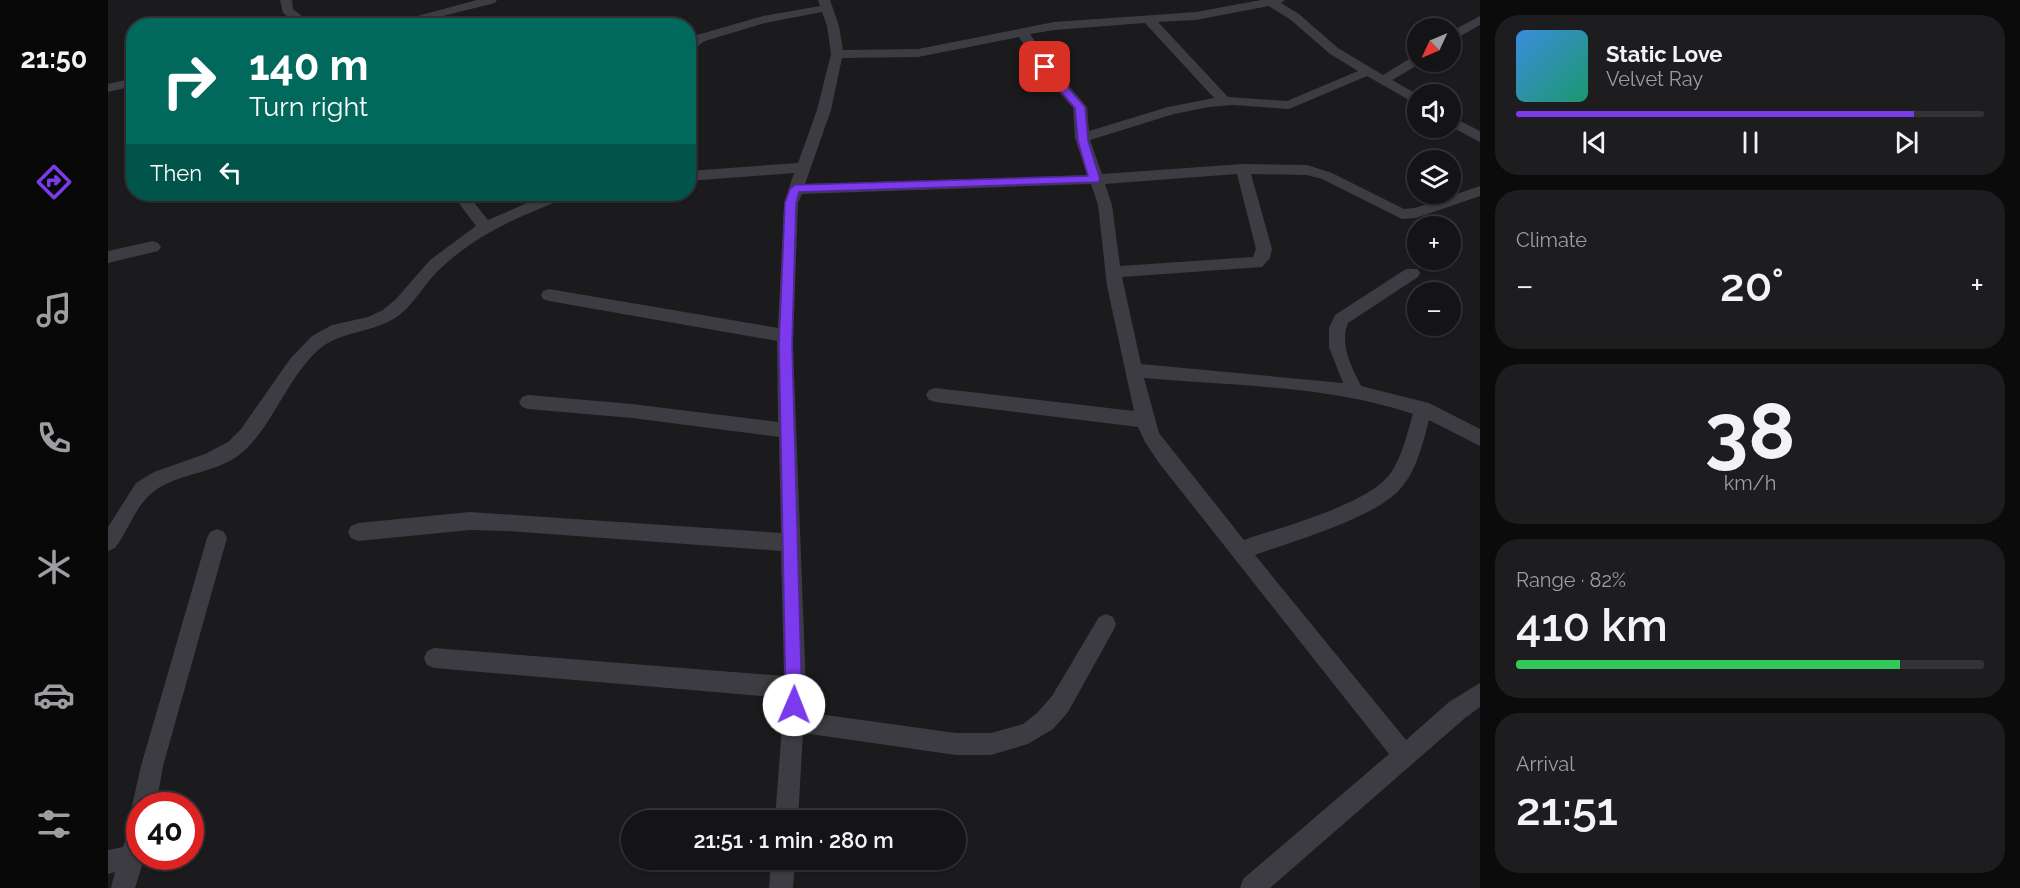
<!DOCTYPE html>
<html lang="en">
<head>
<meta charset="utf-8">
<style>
  :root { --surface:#141416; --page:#1d1d1f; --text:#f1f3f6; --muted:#9d9ea1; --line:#333335; --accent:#7c3aed }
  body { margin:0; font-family:Raleway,sans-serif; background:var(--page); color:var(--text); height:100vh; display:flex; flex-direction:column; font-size:22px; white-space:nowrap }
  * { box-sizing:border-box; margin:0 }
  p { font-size:20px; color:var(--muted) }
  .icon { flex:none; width:33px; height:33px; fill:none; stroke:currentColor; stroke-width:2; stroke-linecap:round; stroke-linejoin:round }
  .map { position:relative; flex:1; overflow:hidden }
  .side { display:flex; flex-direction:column; gap:15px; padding:15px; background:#0b0b0c; width:540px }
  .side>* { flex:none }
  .guide { position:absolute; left:18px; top:18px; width:570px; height:183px; border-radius:24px; box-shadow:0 2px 4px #0004,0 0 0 2px var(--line); background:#00695c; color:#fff; overflow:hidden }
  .needle { width:39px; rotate:226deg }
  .fabs { position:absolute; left:1299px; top:18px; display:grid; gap:12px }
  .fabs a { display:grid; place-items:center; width:54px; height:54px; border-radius:50%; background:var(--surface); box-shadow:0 2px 4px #0004,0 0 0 2px var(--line); font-size:30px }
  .speed { position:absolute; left:18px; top:792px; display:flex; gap:12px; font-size:30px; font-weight:700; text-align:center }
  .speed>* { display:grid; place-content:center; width:78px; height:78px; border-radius:50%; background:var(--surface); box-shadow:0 2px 4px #0004,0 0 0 2px var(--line); line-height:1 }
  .speed .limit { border:9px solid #d22; background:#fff; color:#111 }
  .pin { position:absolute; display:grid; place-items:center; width:51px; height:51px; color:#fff; margin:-26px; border-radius:12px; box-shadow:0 3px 9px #0006 }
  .me { position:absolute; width:66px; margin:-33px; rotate:1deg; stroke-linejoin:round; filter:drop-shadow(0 0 4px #0008) }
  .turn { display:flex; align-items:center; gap:21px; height:126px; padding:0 24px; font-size:27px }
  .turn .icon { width:78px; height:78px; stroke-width:2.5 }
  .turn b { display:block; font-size:42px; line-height:51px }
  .then { display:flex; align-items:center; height:57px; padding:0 24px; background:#0003; gap:12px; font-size:22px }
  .big { font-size:45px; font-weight:600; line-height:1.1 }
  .side .card { flex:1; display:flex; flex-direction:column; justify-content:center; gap:9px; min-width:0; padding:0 21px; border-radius:24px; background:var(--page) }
  .side .dial { align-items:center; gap:0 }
  .dial b { font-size:78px; line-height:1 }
  .song { display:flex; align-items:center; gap:18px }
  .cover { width:72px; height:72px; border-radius:9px; background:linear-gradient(135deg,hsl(210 70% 55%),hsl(160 70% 35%)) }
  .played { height:6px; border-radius:3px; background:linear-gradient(90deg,var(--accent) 85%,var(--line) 85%) }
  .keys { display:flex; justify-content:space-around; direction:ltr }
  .heat { display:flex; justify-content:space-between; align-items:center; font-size:33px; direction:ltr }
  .charge { height:9px; border-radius:4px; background:linear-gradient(90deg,#34c759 82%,var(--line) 0) }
  .trip { position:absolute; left:513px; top:810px; width:345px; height:60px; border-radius:30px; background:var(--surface); box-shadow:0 2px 4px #0004,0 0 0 2px var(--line); font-weight:600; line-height:60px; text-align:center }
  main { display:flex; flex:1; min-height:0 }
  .tabs { display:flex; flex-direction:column; width:108px; justify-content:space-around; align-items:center; background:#080809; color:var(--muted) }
  .tabs .icon { width:42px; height:42px }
  .tabs .selected { color:var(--accent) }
  .tabs b { font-size:27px; color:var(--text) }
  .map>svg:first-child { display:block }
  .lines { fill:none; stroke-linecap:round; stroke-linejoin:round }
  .minor { fill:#3c3c42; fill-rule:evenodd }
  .route { fill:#7c3aed; stroke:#51269a; stroke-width:1.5 }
</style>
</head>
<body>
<main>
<nav class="tabs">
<b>21:50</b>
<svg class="icon selected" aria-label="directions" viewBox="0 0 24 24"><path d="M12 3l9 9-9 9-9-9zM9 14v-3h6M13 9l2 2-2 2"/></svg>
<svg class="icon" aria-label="music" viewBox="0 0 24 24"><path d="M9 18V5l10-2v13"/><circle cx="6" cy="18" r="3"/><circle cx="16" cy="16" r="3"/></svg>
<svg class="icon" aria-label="phone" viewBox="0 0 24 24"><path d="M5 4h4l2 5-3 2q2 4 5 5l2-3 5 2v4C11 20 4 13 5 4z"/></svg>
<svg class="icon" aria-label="climate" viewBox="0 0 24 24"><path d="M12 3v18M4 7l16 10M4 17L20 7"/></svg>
<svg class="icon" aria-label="car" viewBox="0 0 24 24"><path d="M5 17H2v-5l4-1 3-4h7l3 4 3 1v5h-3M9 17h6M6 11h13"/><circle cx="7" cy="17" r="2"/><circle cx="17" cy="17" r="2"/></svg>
<svg class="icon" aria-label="filters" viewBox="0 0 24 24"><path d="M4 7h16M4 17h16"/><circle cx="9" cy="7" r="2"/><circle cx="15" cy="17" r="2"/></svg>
</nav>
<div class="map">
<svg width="1372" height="888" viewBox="0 0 1372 888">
  <rect width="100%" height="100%" fill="#1b1b1d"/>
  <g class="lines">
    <!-- minor -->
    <path class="minor" d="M172,0h12l1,9 21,17h-14l-17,-13z
      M369,0h20l-2,3 -92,23h-23z
      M710,0h12l9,26 4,24 75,-1 136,-27 142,-10 65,-12h24l-4,3 18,11 39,34 45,27 31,-19 4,-1v7h5l-31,18 26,15v10l-51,-29 -78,33 -56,-4 -24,2 -35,7 -84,26 12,34 141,-10 64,1 25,8 72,36 11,-1 65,-22v10l-64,22 -14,1 -80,-40 -15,-4 -56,-1 21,75 -2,9 -8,9 -140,10 19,87 202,19 -14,-36v-19l6,-13 71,-46h12l2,4 -2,4 -70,46c-9,22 4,44 13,63l68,17 51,26v17l-51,-26c-6,22 -12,50 -28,68 -25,30 -108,53 -146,67l151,185 43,-38 31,-19v24l-15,11 -195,170h-30l3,-9 146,-125 -230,-291 -14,-21 -7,-15 -203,-25 -6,-2 -3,-5 3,-5 6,-2 199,23 -27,-125 -9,-81 -7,-21 -289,10 -4,9 -5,142 13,343 -2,24 152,21h35l32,-9 14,-11 15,-17 47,-79 7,-3 7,3 3,7 -3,7 -45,81 -15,17 -25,15 -37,11h-35l-153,-22 -5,87h-23l9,-122 -350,-30 -7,-3 -3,-7 3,-7 7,-3 350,28 -3,-125 -274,-20 -37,-1 -112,11 -7,-3 -3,-6 3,-6 7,-3 112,-11 311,21 -2,-96 -147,-19 -104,-9 -6,-2 -3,-5 3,-5 6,-2 104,9 146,18 -1,-81 -228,-40 -6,-2 -2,-4 2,-4 6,-2 229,39 6,-125 10,-30 -106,8v-10l110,-8 19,-53 14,-56 -4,-28 -5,-14 -57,11 -60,18 -6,4 -7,14 -4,1v-18l9,-7 66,-19 57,-10zM1161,6l22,14 39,34 28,17 -71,30 -59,-4 -70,-75 38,-2zM1037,23l69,75 -46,9 -79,24 -2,-24 -37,-43 -20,-30 24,-4zM911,37l21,33 33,38 2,30 12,37 -282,9 26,-74 11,-52 76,-1zM1129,174l19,75 -3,8 -133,9 -8,-61 -7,-21zM1036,378c89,8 184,7 269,36 -6,20 -11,43 -23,60 -23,31 -109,53 -146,66l-85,-107z
      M1372,16v9l-30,17v-10z
      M26,78v8l-26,6v-8z
      M1342,116l30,15v11l-30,-16z
      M344,194h15l21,26 60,-26h21l-2,4c-46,17 -90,36 -126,70 -17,15 -27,38 -46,50 -27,17 -59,12 -82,37 -27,28 -41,70 -69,96 -24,22 -61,21 -87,38 -21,14 -28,41 -42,59l-7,3v-24l28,-44 18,-11 51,-18 23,-12 13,-13 49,-70 22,-23 20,-11 36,-8 15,-7 13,-11 34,-39 46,-34z
      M45,241l5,2 3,4 -3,4 -50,12v-12z
      M109,529l7,3 3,6 -64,228 -7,40h-16v50h5l-10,32h-24l4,-16 -7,2v-24l15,-3 9,-29 6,-3 -6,-9 9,-40 66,-228 3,-6z
      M663,860h24l-2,28h-24z"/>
  </g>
  <!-- route -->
  <path class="route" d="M933,65h7l37,42 3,34 12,38 -2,3 -299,10 -3,11 -4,142 10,360 -2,5 -6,3 -6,-3 -2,-5 -7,-360 6,-142 5,-14 5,-4 293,-9 -10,-35 -3,-33 -34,-39z"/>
</svg>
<div class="fabs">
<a><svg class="needle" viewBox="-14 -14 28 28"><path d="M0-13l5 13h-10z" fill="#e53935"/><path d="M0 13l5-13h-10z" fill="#9d9ea1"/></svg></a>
<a><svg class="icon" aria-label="sound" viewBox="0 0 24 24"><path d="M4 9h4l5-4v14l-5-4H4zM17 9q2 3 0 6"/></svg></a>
<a><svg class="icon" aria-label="layers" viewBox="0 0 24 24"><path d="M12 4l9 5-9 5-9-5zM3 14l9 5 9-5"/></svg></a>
<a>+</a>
<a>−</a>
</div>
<div class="speed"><div class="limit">40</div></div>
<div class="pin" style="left:937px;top:67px;background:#d93025"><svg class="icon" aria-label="arrive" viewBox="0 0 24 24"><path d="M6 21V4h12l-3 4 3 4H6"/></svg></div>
<svg class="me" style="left:686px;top:705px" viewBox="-20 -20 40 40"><circle r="19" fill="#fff"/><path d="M0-13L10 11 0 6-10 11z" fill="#7c3aed"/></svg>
<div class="trip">21:51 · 1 min · 280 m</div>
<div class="guide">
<div class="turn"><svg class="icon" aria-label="right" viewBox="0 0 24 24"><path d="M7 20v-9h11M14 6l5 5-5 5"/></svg><div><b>140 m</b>Turn right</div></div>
<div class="then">Then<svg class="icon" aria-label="left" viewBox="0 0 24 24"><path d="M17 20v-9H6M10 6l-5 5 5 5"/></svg></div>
</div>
</div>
<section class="side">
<div class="card">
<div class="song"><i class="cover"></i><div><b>Static Love</b><p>Velvet Ray</p></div></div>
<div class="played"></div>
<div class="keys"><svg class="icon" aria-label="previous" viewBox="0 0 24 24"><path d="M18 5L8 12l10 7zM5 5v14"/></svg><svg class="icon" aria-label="pause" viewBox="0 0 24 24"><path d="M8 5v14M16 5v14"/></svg><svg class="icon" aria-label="next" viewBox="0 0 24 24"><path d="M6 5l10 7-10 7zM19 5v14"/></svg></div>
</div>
<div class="card"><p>Climate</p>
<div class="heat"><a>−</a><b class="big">20°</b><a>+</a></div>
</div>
<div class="card dial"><b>38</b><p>km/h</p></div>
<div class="card"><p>Range · 82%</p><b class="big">410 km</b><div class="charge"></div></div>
<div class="card"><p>Arrival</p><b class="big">21:51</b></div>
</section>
</main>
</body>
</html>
